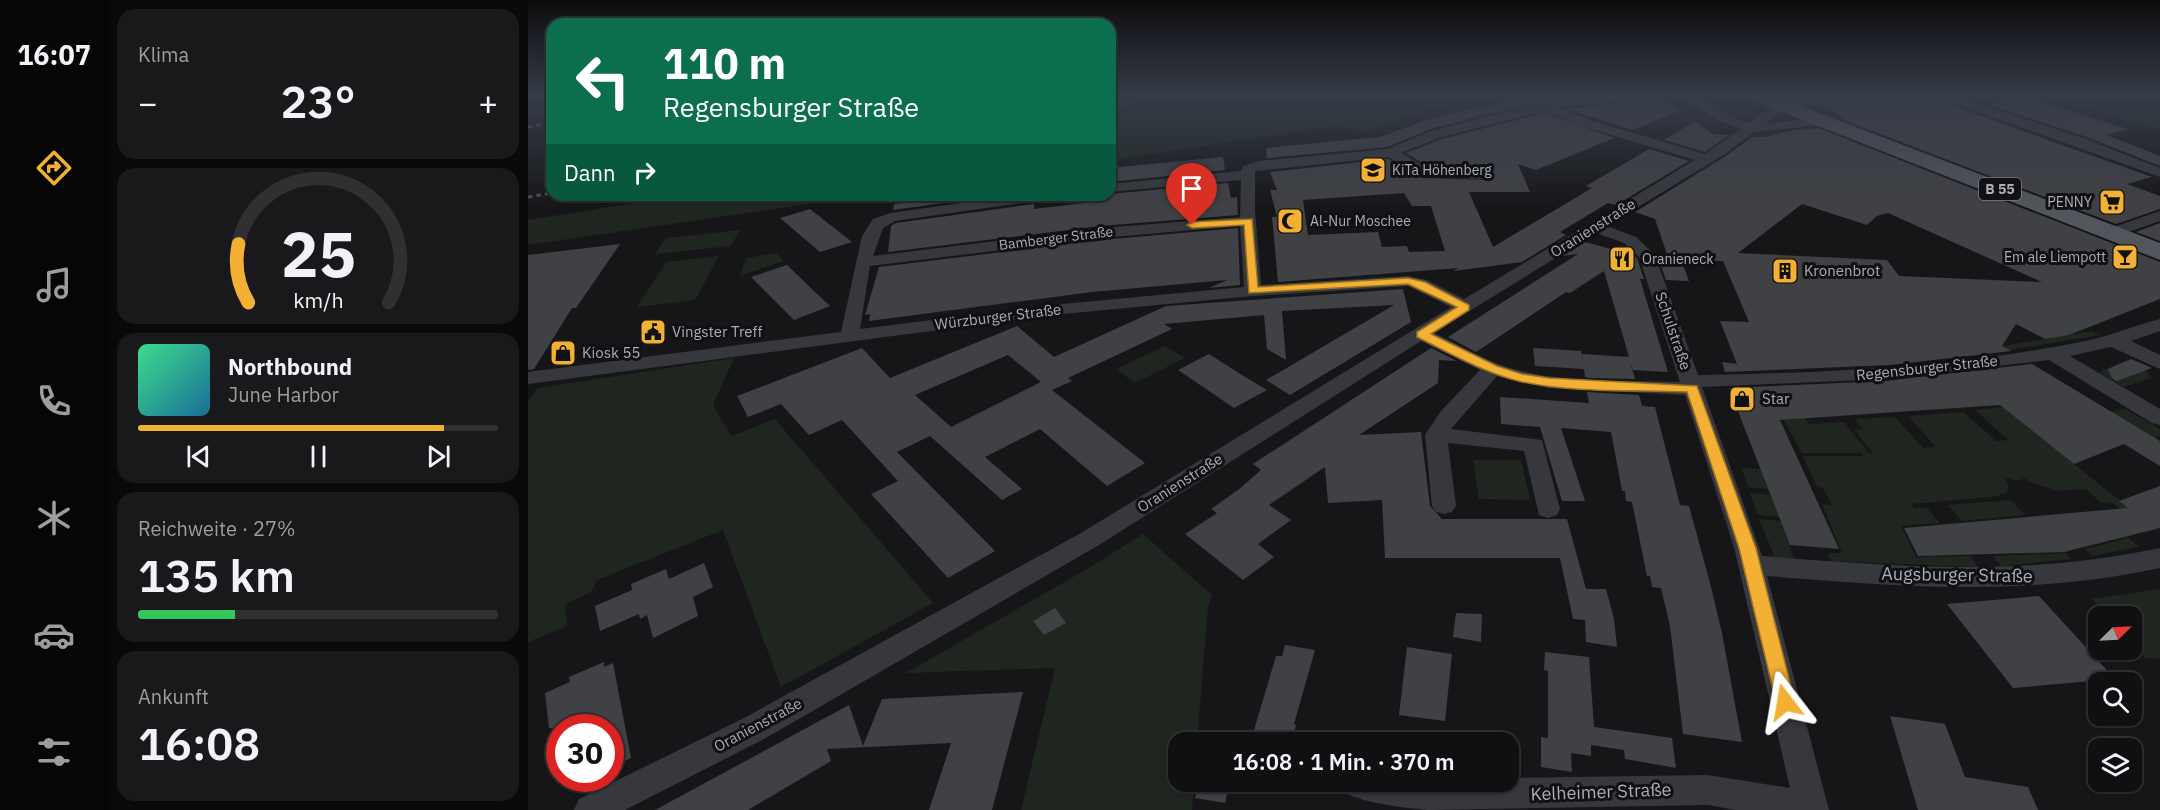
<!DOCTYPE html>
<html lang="de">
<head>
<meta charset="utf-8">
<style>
  :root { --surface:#101012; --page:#19191b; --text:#f1f3f6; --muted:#9c9d9f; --line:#303032; --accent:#f2b134 }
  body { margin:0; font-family:"IBM Plex Sans",sans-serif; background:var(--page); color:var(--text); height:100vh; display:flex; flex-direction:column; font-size:22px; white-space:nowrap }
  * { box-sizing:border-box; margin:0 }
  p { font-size:20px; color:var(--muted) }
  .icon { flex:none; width:33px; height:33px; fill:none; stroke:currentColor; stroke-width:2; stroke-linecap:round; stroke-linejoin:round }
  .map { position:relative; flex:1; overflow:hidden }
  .side { display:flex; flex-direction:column; gap:9px; padding:9px; background:#09090a; width:420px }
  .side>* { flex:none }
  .guide { position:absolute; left:18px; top:18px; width:570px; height:183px; border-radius:18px; box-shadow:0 2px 4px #0004,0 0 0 2px var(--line); background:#0b6e4f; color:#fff; overflow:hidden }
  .needle { width:39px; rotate:66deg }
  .controls { position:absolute; left:1560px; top:606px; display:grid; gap:12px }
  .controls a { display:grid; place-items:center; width:54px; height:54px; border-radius:12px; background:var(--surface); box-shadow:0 2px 4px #0004,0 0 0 2px var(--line); font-size:30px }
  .speed { position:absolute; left:18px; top:714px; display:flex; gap:12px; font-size:30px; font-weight:700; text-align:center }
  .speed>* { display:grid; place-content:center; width:78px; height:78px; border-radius:50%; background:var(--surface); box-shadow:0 2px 4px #0004,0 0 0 2px var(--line); line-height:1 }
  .speed .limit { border:9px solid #d22; background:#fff; color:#111 }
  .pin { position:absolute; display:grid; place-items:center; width:51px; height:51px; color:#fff; margin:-62px -26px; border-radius:50% 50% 50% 0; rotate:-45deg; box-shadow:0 0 6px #0007 }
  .pin .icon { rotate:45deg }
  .me { position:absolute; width:66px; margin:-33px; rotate:346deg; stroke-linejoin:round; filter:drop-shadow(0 0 4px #0008) }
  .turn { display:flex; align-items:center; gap:21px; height:126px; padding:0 18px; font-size:27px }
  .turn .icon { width:78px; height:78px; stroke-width:2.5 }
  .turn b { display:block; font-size:42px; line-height:51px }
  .then { display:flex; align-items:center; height:57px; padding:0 18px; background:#0003; gap:12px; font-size:22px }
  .big { font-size:45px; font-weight:600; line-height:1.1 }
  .side .widget { flex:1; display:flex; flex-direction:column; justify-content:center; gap:9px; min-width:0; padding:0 21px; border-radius:18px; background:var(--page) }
  .side .dial { align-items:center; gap:0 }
  .dial svg { height:156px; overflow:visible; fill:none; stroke:var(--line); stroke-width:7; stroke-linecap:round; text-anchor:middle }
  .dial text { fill:var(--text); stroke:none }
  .song { display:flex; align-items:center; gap:18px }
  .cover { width:72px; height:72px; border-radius:9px; background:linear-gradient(135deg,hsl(150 70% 55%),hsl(200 70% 35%)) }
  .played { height:6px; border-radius:3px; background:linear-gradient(90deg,var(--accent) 85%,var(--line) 85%) }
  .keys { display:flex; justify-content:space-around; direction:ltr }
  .heat { display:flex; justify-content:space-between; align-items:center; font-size:33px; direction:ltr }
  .charge { height:9px; border-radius:4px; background:linear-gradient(90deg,#34c759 27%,var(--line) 0) }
  .trip { position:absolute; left:640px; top:732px; width:351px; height:60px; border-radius:18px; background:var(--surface); box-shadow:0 2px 4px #0004,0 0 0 2px var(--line); font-weight:600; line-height:60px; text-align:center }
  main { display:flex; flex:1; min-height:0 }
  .dock { display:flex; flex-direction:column; width:108px; justify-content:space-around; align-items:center; background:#060607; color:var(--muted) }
  .dock .icon { width:42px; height:42px }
  .dock .current { color:var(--accent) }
  .dock b { font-size:27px; color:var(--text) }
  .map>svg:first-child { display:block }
  .green { fill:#1e261f }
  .building { fill:#404145; fill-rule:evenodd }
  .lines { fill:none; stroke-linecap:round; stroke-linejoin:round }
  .street { fill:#37383d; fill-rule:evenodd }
  .primary { fill:#53555c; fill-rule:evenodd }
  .rail { stroke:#4a4c52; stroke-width:3; stroke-dasharray:4.5 4; stroke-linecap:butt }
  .route { fill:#f2b134; stroke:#9d7322; stroke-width:1.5 }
  .labels { text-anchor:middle; stroke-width:6; stroke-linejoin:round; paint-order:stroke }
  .far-poi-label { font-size:14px; fill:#a8adb8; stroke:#111113; text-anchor:start }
  .shield { fill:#111113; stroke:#7b7e86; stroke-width:1.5 }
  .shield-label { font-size:14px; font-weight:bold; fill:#a8adb8 }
  .far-street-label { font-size:14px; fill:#a8adb8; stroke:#111113 }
  .street-label { font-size:15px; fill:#a8adb8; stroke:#111113 }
  .poi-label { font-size:15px; fill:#a8adb8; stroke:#111113; text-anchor:start }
  .near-street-label { font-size:18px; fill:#a8adb8; stroke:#111113 }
</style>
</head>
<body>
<main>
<nav class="dock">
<b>16:07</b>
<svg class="icon current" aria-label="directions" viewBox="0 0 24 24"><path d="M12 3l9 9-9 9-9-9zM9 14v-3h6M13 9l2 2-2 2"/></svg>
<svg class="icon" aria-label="music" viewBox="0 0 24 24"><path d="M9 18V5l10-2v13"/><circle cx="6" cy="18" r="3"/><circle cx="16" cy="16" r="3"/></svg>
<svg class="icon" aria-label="phone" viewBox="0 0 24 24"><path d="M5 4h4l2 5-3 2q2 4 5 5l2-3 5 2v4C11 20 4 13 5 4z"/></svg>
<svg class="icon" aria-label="climate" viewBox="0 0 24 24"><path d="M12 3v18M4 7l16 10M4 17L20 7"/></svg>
<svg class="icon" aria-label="car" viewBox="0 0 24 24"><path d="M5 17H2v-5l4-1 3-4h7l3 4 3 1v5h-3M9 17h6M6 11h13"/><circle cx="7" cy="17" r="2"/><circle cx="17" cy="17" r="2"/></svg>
<svg class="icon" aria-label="filters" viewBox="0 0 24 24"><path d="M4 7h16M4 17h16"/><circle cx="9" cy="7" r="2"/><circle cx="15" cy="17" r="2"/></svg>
</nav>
<section class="side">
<div class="widget"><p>Klima</p>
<div class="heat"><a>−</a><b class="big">23°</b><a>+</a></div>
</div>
<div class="widget dial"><svg viewBox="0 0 100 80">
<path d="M14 69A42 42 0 1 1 86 69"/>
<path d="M14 69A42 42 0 0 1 9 39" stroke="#f2b134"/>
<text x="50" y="56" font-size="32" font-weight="700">25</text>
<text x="50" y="72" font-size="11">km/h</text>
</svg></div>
<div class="widget">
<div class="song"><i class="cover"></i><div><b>Northbound</b><p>June Harbor</p></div></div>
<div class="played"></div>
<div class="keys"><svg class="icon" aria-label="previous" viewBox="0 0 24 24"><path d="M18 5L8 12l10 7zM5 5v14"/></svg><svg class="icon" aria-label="pause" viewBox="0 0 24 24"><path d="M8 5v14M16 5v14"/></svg><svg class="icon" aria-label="next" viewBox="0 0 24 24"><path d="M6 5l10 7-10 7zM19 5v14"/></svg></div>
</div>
<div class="widget"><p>Reichweite · 27%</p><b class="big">135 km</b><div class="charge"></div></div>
<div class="widget"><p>Ankunft</p><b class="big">16:08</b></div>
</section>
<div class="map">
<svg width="1632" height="810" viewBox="0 0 1632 810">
  <rect width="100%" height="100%" fill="#161618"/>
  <!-- green -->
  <path class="green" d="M19,96h5v16l-24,4v-15z
    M699,96h254l-51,13 -64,23 -29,-6 -227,34v-45z
    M1162,96h49l22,8 -28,16 -14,-5z
    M1515,96h77l35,9 5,2v23z
    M156,195h186l-342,50v-25z
    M212,230l-9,16 -76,8 11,-16z
    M249,253l7,8 -44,15 6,-18z
    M191,256l-24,44 -58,7 29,-45z
    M1564,331l8,4 -113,19 -89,10z
    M637,346l20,12 -50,25 -19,-14z
    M206,358l-21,47 18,31 44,-17 158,184 -152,84 -58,-157 -126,50 -6,12 -26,12 2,22 -39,16v-241l9,-13z
    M1598,361l20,9 6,8 -28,9 -25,-15z
    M1475,407l132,106 -10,1 -13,-12 -11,1 -15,-14 -31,2c-8,-7 -21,-3 -30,-13l-7,3 -13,-3 4,10 -3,5 -7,1 1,2 -89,8 3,4 12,-1 14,16 -39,3 15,31 54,-1 8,11 -146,-6 -4,-8h14l-20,-49 10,1 -9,-17 -6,-1 -14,-31h60l-2,-3h-59l-18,-33 15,-1 4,-4 6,9 35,-2 25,31 4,1 -19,-25h8l-8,-10 41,-2 28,31 13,-1 -28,-31 55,-4 33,29 12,-1 -33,-30z
    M1597,409l35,20v7l-5,2 -44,-26z
    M945,460h48l9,40 -51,-1z
    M1214,468l20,1 4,9 -3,1 6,10 -21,-2z
    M1222,493l21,2 8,22 -21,-2z
    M1483,500l14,15 -63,6 -14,-16z
    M1231,519l22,2 13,37h-19z
    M1576,520h5l30,27 -47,9 -7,-7 42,-11z
    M615,534l69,61 -4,12 -11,135h-18v40h15l-2,28h-171l34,-142 -149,5 181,-104z
    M1537,553l6,6 -70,7 -8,-10z
    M1632,589v70l-15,-1 -13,-15v-27h-24l-16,-17z"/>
  <!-- building -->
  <path class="building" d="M1013,96h39l-84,16 -66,17 -43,18 -120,11 -1,-10 114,-11 44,-16 41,-11z
    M1100,96h30l22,15 -48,19 -64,-21 52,-6z
    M1308,96h97l34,15 185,66 -25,7 33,12v13l-44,15 -275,-105 4,-1 -29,-14z
    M1494,96l106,33 -22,6 54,21v10l-76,-30 -95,-31z
    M1017,113l69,25 -78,32 -18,-6 12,28h-61l24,55 99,-59 -6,-2 63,-37 40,12 -73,44 -8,-2 -48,29 6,3 -44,27 -68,9 4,-3 -180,14 -6,-65h5l-7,-27h7l-7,-18 118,-13 36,19 63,2v-10l-59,-4 -22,-13 36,-14zM876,193l8,13h19l14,45 -36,1 -2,-6 -25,1 -4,-15 -70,3 -5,-35z
    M1167,121l18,13 16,1 -24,17 -41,-12z
    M1290,128l342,134v37l-91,36 -24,4 -29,-15 -14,22 9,5 -121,14 -165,7 -3,-10 15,2 -17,-43 29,1 -26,-61 -54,-1 -14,-41 -20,-7 91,-56 26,-19h12l30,-7zM1274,204l65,21 10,-9 11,-3 154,69 -143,-6 -12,-16 -149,-7z
    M695,157l2,13 -115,12v-14z
    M700,183l3,15 6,-1 1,18 -137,11 -213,26 3,-26 5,-3 138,-19v5l76,-9v-6z
    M375,195h98l-108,15 1,-6 9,-1z
    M282,209l42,33 -32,10 -40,-34z
    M1632,223v18l-24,-9z
    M710,228l2,57 -31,3 18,-8 -135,12 -223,29 1,-7 -5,1 14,-48 222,-27z
    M1057,242l48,13 4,3 7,21h-4l28,93 -35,-2 -3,-8 5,17 -45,-1 -5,-1 -1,-8 -49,-3 -2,-18 48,3 3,15 -2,-12 47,3 -25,-86 -34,22 -4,-1 -90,60 -28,-15 130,-83 -16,2z
    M92,244l-44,64h-4l-38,61 -6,1v-115z
    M1131,260l24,5 6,16 -23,-1z
    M259,265l28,27 15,14 -36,14 -43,-43z
    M875,289l8,33 -121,73 -24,-15 128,-75 -112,6 4,49 -19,-11 -3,-34 -100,9 8,5 -104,49 4,3 -20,9 93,73 -38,23 -67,-57 -55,28 37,32 -20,11 -72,-64 -33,16 98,99 -47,27 -77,-84 27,-13 -56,-61 -33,15 -28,-31 -33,13 -11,-21 125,-48 28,30 127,-52 37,31 112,-51zM480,355l33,27 -90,45 -36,-32z
    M903,348l26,13 -18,-1 -1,23 -79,52 62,-3 9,74 12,13h125l19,70h20l8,30 3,28 -31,-5 -1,-22 -12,-1 -13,-61h-175l-3,-58 -54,3 -3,-36 -56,38 22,15 -33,24 16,13 -31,23 -58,-46 32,-21 -6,-4 27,-19 23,-20 -8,-6z
    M681,354l28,18 30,18 -33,18 -56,-38z
    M1603,359l21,9 -35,13 -5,-3 -4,-9z
    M1504,364l128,77v25l-36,-22 -50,20 -74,-59 -220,15 59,129 -49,-4 -61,-157 155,-7z
    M1059,392l52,3 3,11 13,1 25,98 9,1 21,77 12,50 20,109 -59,-8 -13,-108 -9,-38 -9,-1 -2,-11h-3l-15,-74 -6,-1 -1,-10h-3l-11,-59 -50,-4 24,73h-23l-22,-74 -39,-3 -1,-27 89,6z
    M1632,486v42l-96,24 -146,4 -14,-28 224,-20 -9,-7z
    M176,563l9,24 -20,10 5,19 -45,22 -6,-23 -7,4 -1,-5 -39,17 -5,-25 37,-16 -1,-6 35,-15 3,10z
    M1511,596l76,83 -102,9 -66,-84z
    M527,608l11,15 -22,12 -11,-14z
    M928,613l26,1 -1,28 -28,-5z
    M757,645l30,5 -21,74 2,1 -4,17 -40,-5 24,-81h6z
    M879,647l45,7 -7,67 -46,-6z
    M1017,652l44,5 5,70 78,11 4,30 -51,-9 -1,-9 -33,-5v11l-20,-3 1,19 -31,-5v-30l7,1v-67l-4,-1z
    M76,662v5l9,-4 18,95 -21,10v-40h-61l-4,-35 25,-11 -1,-5z
    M495,692l-31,118h-63l22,-67 -124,6 4,12 -83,49h-93l194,-105 14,41 19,-47z
    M1362,716l55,8 20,53 63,10 10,23h-120z
    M672,782h30l-5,21 -30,-5z"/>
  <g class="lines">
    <!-- street -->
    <path class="street" d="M1073,96l25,1 -6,4 -61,7 33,13 113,33 36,-25 -26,-10 -34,-23c25,0 43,22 68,27l24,-17 43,-10h18l-53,16 -16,12 48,-6 24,3v6l-24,-1 -59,6 -29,22 -118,72 29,11 19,18 43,120c128,-2 257,-8 383,-33 27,-5 52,-16 79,-23v12l-29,10 29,14v14l-49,-22 -41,9 90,53v16l-8,-2 -103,-63 -165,19 -182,8 60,169c139,11 260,21 398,-8v20c-137,29 -255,19 -393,8l62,234h-94l-27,-5 -280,5c-30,-3 -57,-6 -84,-17l-5,-11h170v-4l199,-3 82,13 -56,-241 -49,-152 -136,-7 -52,-12 -46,53 91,11 18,69 -3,6 -9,3 -9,-3 -15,-64 -76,-8 8,63 -4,6 -8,2 -8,-2 -4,-6 -7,-71 16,-24 39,-41 -59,-29 -322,204 -333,193 -141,72h-51l5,-11 165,-81 337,-185 370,-226 -43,-21 -155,10 -201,19 -524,69v-12l313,-40 21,-96 11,-17 17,-6 127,-18h40l-7,4 -155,22 -12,7 -10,28 228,-28 139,-11 1,-37 -131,12v-8l131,-13 2,-5 16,-5 129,-12 43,-18 65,-17 71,-15zM1017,111l39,16 111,33 -231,139 -37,-19 -19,-4 -147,9 -6,-75v-39l133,-14 36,19 58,3 5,-1v-6l-60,-4 -26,-15 40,-16zM712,226l4,61 -192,18 -192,24 10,-63 231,-28zM1068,233l28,10 15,14 41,125c-56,-2 -126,2 -179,-17 -23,-8 -45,-22 -67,-32z
      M1407,96h17l131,42 77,30v9z
      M1632,211v10l-49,17 -8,-5 2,-3z"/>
    <!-- primary -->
    <path class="primary" d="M1222,96h25l385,147v17l-408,-160z"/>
    <!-- rail -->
    <path class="rail" d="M582,105l55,-9
      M0,127l24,-4
      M0,197l24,-4"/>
  </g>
  <!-- sky -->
  <linearGradient id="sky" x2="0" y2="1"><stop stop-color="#0c0c0d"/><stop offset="0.46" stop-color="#363c48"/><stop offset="1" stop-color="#363c48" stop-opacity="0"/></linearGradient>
  <rect width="1632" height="209" fill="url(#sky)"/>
  <!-- route -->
  <path class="route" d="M724,219l6,68 150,-9 17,4 44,23v5l-38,24 66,32 25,8 27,4 148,8 59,162 39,154 -3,6 -7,2 -6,-2 -3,-6 -37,-154 -52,-156c-52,-2 -119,1 -169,-11 -36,-9 -68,-28 -101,-44v-5l40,-25 -49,-23 -159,9 -5,-68 -52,3 -5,-3 5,-3z"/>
  <!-- icons -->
  <defs>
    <g id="school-square" transform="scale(1.35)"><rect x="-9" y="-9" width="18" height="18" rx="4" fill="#f2b134" stroke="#111113"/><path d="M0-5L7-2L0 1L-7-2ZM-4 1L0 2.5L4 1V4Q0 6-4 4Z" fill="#111"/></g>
    <g id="supermarket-square" transform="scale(1.35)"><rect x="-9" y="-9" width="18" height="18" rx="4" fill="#f2b134" stroke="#111113"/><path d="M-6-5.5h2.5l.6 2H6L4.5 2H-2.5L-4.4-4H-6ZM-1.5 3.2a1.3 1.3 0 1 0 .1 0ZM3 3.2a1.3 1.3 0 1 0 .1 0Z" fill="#111"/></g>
    <g id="mosque-square" transform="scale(1.35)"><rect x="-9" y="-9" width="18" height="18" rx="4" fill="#f2b134" stroke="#111113"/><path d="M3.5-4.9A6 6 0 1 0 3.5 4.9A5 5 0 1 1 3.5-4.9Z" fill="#111"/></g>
    <g id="bar-square" transform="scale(1.35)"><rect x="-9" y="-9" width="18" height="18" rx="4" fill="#f2b134" stroke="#111113"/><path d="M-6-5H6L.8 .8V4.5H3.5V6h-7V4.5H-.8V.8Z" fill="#111"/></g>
    <g id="restaurant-square" transform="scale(1.35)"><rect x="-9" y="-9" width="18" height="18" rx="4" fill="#f2b134" stroke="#111113"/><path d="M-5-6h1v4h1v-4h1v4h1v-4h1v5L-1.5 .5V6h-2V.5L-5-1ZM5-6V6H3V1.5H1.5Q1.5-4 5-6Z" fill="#111"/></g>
    <g id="building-square" transform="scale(1.35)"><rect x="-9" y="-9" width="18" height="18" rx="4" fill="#f2b134" stroke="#111113"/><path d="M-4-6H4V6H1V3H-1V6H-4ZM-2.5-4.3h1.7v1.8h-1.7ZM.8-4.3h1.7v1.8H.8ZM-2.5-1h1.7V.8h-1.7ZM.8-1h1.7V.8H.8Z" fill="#111"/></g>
    <g id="civic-square" transform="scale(1.35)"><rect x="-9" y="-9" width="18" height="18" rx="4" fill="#f2b134" stroke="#111113"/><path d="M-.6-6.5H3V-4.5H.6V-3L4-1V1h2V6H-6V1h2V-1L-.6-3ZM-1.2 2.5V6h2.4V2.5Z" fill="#111"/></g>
    <g id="shop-square" transform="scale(1.35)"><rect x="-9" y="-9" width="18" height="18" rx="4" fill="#f2b134" stroke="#111113"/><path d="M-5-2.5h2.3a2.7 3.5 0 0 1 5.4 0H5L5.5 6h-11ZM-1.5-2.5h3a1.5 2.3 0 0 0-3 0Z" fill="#111"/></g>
  </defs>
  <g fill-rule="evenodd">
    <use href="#school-square" x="845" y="170"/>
    <use href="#supermarket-square" x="1584" y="202"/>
    <use href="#mosque-square" x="762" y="221"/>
    <use href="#bar-square" x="1597" y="257"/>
    <use href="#restaurant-square" x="1094" y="259"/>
    <use href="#building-square" x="1257" y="271"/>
    <use href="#civic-square" x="125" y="332"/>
    <use href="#shop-square" x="35" y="353"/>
    <use href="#shop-square" x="1214" y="399"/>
  </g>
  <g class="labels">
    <!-- far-poi labels -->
    <g class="far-poi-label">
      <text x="864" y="175">KiTa Höhenberg</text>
      <text x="1564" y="207" text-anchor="end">PENNY</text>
      <text x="782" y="226">Al-Nur Moschee</text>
      <text x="1578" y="262" text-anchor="end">Em ale Liempott</text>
      <text x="1114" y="264">Oranieneck</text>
    </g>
    <!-- shield labels -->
    <rect class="shield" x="1451" y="178" width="42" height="22" rx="4.5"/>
    <g class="shield-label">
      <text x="1472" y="194">B 55</text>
    </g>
    <!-- far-street labels -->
    <g class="far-street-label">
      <text transform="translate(528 238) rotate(-7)" y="5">Bamberger Straße</text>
    </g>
    <!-- street labels -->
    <g class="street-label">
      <text transform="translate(1065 228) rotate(-32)" y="5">Oranienstraße</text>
      <text transform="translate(470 317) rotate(-7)" y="5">Würzburger Straße</text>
      <text transform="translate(1145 331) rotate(71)" y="5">Schulstraße</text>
      <text transform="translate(1399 368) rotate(-6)" y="5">Regensburger Straße</text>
      <text transform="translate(652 483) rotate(-32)" y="5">Oranienstraße</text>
      <text transform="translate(230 725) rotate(-28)" y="5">Oranienstraße</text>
    </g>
    <!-- poi labels -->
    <g class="poi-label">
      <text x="1276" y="276">Kronenbrot</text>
      <text x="144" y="337">Vingster Treff</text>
      <text x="54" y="358">Kiosk 55</text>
      <text x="1234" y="404">Star</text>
    </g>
    <!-- near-street labels -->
    <g class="near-street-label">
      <text transform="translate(1429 575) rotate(1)" y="6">Augsburger Straße</text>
      <text transform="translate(1073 792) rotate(-2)" y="6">Kelheimer Straße</text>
    </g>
  </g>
</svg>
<div class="controls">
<a><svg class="needle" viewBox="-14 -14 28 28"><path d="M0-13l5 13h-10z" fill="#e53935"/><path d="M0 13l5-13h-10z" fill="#9c9d9f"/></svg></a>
<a><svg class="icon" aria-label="search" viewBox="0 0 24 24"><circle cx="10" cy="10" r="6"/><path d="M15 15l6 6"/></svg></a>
<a><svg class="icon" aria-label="layers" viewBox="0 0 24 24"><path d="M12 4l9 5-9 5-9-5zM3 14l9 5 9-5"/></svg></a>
</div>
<div class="speed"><div class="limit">30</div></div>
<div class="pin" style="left:664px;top:225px;background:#d93025"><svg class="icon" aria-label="arrive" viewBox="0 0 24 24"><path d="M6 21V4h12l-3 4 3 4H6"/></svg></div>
<svg class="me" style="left:1257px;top:702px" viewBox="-20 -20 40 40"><path d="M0-17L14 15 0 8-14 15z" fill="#f2b134" stroke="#fff" stroke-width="4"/></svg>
<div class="trip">16:08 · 1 Min. · 370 m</div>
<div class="guide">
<div class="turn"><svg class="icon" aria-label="left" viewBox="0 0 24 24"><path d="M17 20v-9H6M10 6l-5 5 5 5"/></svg><div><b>110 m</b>Regensburger Straße</div></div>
<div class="then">Dann<svg class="icon" aria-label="right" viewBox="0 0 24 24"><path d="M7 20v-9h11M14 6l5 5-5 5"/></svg></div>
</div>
</div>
</main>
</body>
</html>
